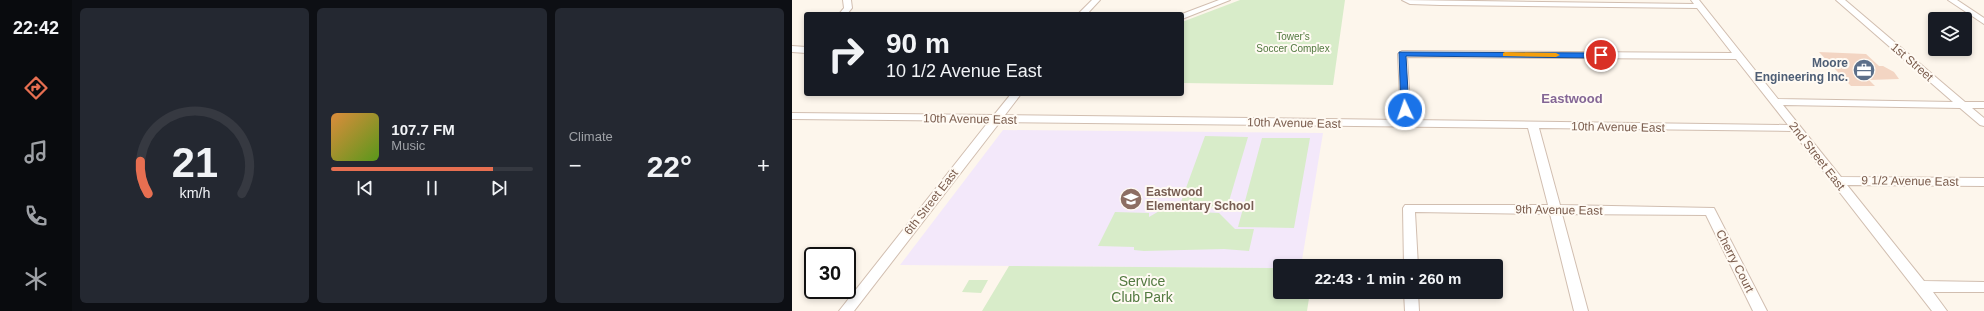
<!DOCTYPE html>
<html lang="en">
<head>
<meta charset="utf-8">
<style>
  :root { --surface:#171b24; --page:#242831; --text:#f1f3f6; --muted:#9ea1a6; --line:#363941; --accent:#e76f51 }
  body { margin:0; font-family:Helvetica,sans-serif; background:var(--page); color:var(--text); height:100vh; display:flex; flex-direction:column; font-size:15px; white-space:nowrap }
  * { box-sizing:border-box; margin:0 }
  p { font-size:13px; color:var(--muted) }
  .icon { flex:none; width:22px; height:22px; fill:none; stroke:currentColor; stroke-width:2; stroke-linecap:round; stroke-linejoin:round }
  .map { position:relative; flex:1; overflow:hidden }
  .drawer { display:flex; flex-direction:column; gap:8px; padding:8px; background:#0d0f14; width:720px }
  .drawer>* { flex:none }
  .hud { position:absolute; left:12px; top:12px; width:380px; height:84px; border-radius:4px; box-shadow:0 2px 6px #0003; background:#171b24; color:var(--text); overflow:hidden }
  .fabs { position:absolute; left:1136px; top:12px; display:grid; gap:8px }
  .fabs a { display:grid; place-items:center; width:44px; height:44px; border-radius:4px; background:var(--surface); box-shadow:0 2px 6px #0003; font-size:20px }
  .speed { position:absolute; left:12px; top:247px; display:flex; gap:8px; font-size:20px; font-weight:700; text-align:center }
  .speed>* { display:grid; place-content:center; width:52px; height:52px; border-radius:50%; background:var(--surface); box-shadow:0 2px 6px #0003; line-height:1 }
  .speed .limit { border:2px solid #111; border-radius:6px; background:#fff; color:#111 }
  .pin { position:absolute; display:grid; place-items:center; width:34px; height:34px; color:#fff; margin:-17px; border:2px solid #fff; border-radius:50%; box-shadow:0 1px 4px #0007 }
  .me { position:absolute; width:44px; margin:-22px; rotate:357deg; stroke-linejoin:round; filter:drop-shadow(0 0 3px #0008) }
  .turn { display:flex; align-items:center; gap:14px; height:84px; padding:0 16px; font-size:18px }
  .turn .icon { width:52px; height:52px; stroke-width:2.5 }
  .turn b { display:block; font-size:28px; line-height:34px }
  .big { font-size:30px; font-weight:600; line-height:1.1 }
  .drawer .widget { flex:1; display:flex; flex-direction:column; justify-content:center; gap:6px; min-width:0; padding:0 14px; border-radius:6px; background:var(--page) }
  .drawer .dial { align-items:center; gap:0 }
  .dial svg { height:104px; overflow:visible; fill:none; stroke:var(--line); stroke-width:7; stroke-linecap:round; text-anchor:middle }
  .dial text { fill:var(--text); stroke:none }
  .song { display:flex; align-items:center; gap:12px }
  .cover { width:48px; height:48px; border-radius:6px; background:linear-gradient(135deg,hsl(30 70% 55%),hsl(90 70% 35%)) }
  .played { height:4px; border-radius:2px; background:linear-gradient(90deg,var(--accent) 80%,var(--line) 80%) }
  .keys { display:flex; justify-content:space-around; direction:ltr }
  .heat { display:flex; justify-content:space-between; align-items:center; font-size:22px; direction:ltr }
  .drawer .tiles { flex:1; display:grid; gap:8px; grid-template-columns:repeat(3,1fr) }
  .trip { position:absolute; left:481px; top:259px; width:230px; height:40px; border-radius:4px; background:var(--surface); box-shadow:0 2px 6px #0003; font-weight:600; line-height:40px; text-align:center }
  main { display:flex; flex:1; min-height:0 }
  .tab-bar { display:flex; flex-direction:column; width:72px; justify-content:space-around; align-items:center; background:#090b0e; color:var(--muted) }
  .tab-bar .icon { width:28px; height:28px }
  .tab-bar .selected { color:var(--accent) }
  .tab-bar b { font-size:18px; color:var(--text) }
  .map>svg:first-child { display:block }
  .education { fill:#f3e8fa }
  .green { fill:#d8ecc9 }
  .building { fill:#f3d5c3 }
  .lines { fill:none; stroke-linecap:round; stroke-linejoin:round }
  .minor-casing { stroke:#d1beb0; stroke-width:2 }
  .minor { fill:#fff; fill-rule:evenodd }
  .route { fill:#1a73e8; stroke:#114b97 }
  .slow { fill:#f59e0b }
  .labels { text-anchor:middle; stroke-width:4; stroke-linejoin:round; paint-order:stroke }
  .far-park-label { font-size:10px; fill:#537a41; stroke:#fffaf3 }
  .street-label { font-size:12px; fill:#7a5c4d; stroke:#fffaf3 }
  .service-label { font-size:12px; font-weight:bold; fill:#4e5e75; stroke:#fffaf3; text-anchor:end }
  .education-label { font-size:12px; font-weight:bold; fill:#785e54; stroke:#fffaf3; text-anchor:start }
  .neighbourhood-label { font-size:13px; font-weight:bold; fill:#846695; stroke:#fffaf3 }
  .near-park-label { font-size:14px; fill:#537a41; stroke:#fffaf3 }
</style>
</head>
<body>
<main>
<nav class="tab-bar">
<b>22:42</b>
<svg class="icon selected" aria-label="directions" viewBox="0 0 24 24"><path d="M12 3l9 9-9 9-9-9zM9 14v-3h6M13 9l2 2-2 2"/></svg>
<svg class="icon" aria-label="music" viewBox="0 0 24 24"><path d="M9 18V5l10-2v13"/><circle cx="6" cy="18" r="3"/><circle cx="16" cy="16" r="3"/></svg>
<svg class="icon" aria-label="phone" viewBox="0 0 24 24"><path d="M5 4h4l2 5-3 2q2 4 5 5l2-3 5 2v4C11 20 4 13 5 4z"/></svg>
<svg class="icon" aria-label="climate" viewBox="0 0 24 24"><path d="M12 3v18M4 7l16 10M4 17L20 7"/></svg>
</nav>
<section class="drawer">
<div class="tiles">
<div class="widget dial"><svg viewBox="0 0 100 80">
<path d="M14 69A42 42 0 1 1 86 69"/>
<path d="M14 69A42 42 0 0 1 8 44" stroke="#e76f51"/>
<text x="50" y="56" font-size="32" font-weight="700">21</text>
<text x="50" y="72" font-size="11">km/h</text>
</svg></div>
<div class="widget">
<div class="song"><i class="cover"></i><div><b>107.7 FM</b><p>Music</p></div></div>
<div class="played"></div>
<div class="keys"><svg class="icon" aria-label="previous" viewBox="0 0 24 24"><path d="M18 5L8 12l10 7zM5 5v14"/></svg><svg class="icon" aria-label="pause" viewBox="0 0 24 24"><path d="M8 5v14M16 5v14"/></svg><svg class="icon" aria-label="next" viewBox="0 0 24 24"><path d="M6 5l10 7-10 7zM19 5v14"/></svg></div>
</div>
<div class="widget"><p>Climate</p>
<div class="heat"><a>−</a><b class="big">22°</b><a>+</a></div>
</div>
</div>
</section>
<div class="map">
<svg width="1192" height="311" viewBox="0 0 1192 311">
  <rect width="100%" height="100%" fill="#fdf6ec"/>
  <!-- education -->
  <path class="education" d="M211,130l320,3 -22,133h-21v2l-380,-3z"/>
  <!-- green -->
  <path class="green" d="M448,0h105l-12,85 -151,-2v-61z
    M413,136l43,1 -21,71 -48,-1z
    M470,138h48l-16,90 -56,-1z
    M369,210l58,3 16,16h19l-5,22 -25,-2 -80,2 -10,-1v-3l-36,-1 17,-34 34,1v4z
    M217,266l271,2v24h30l-3,19h-325z
    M177,280h19l-7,13 -19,-1z"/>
  <!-- building -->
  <path class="building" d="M1027,52l47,2 13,12h4l11,6 5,7 -30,1 6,6h-24z"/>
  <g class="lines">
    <!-- minor casing -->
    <g class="minor-casing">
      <path id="minor" d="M51,0h8l1,8 -5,6h-8l5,-6z
        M300,0h8l-13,14h-9z
        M427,0h11l-48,19v-5z
        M610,0l292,4 -3,-4h8l79,99 175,3 -117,-102h9l120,102h19v6h-12l12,10v8l-4,-1 -20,-17 -177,-3 58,72 143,1v8l-137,-1 77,96 60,1v10h-51l14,19h-15l-140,-180 -253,-3 21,77 154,3 53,103h-14l-47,-96 -144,-1 26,97h-14l-24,-97 -135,-2 3,54h-14l-1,-58 2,-3h143l-20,-77 -528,-6 -146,189h-15l150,-190 -197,-2v-6l202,2 17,-21h10l-16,21 396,5 -3,-66 4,-3 330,2 -35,-45 -257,-3 -30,-1zM615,57l329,2 52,66 -377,-5z
        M1156,0h9l27,18v6z
        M0,46l14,1v6l-14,-1z
        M612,292h14l1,19h-14z"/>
    </g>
    <!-- minor -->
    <use href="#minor" class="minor"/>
  </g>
  <!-- route -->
  <path class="route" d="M607,52l202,1 4,2 -4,3 -195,-2 3,54 -4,3 -4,-3z"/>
  <!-- slow -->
  <path class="slow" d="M713,52l51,1 4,2 -4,2 -53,-1v-3z"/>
  <!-- icons -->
  <defs>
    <g id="office-disc" transform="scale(1.15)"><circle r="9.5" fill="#5c6f8a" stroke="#fffaf3"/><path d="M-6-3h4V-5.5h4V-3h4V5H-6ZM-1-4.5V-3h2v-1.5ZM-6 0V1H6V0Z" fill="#fff"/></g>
    <g id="school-disc" transform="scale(1.15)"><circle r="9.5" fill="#8d6e63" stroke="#fffaf3"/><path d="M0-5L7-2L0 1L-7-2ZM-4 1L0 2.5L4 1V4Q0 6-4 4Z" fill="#fff"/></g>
  </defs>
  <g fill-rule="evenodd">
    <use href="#office-disc" x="1072" y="70"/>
    <use href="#school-disc" x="339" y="199"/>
  </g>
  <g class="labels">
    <!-- far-park labels -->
    <g class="far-park-label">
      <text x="501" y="40">Tower's<tspan x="501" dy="12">Soccer Complex</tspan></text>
    </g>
    <!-- street labels -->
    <g class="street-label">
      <text transform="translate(1120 62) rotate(41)" y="4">1st Street</text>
      <text transform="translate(178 119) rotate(1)" y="4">10th Avenue East</text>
      <text transform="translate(502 123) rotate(1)" y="4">10th Avenue East</text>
      <text transform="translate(826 127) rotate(1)" y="4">10th Avenue East</text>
      <text transform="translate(1025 156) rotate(52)" y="4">2nd Street East</text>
      <text transform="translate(1118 181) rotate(1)" y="4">9 1/2 Avenue East</text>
      <text transform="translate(139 202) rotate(-52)" y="4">6th Street East</text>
      <text transform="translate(767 210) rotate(1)" y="4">9th Avenue East</text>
      <text transform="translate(943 261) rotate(63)" y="4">Cherry Court</text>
    </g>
    <!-- service labels -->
    <g class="service-label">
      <text x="1056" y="67">Moore<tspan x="1056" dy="14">Engineering Inc.</tspan></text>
    </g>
    <!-- education labels -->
    <g class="education-label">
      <text x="354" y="196">Eastwood<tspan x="354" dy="14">Elementary School</tspan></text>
    </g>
    <!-- neighbourhood labels -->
    <g class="neighbourhood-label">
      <text x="780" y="103">Eastwood</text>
    </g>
    <!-- near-park labels -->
    <g class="near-park-label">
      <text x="350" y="286">Service<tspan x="350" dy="16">Club Park</tspan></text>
    </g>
  </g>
</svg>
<div class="fabs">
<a><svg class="icon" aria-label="layers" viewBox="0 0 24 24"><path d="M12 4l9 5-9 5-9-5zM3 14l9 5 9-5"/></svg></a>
</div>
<div class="speed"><div class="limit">30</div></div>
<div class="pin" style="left:809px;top:55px;background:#d93025"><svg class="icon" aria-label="arrive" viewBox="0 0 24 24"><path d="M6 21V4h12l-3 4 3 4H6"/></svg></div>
<svg class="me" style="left:613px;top:110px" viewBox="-20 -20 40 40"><circle r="17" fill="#1a73e8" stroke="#fff" stroke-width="3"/><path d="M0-11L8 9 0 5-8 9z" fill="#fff"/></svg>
<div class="trip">22:43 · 1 min · 260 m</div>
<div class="hud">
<div class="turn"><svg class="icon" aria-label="right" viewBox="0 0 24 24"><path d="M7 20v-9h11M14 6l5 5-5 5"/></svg><div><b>90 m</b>10 1/2 Avenue East</div></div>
</div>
</div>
</main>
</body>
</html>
